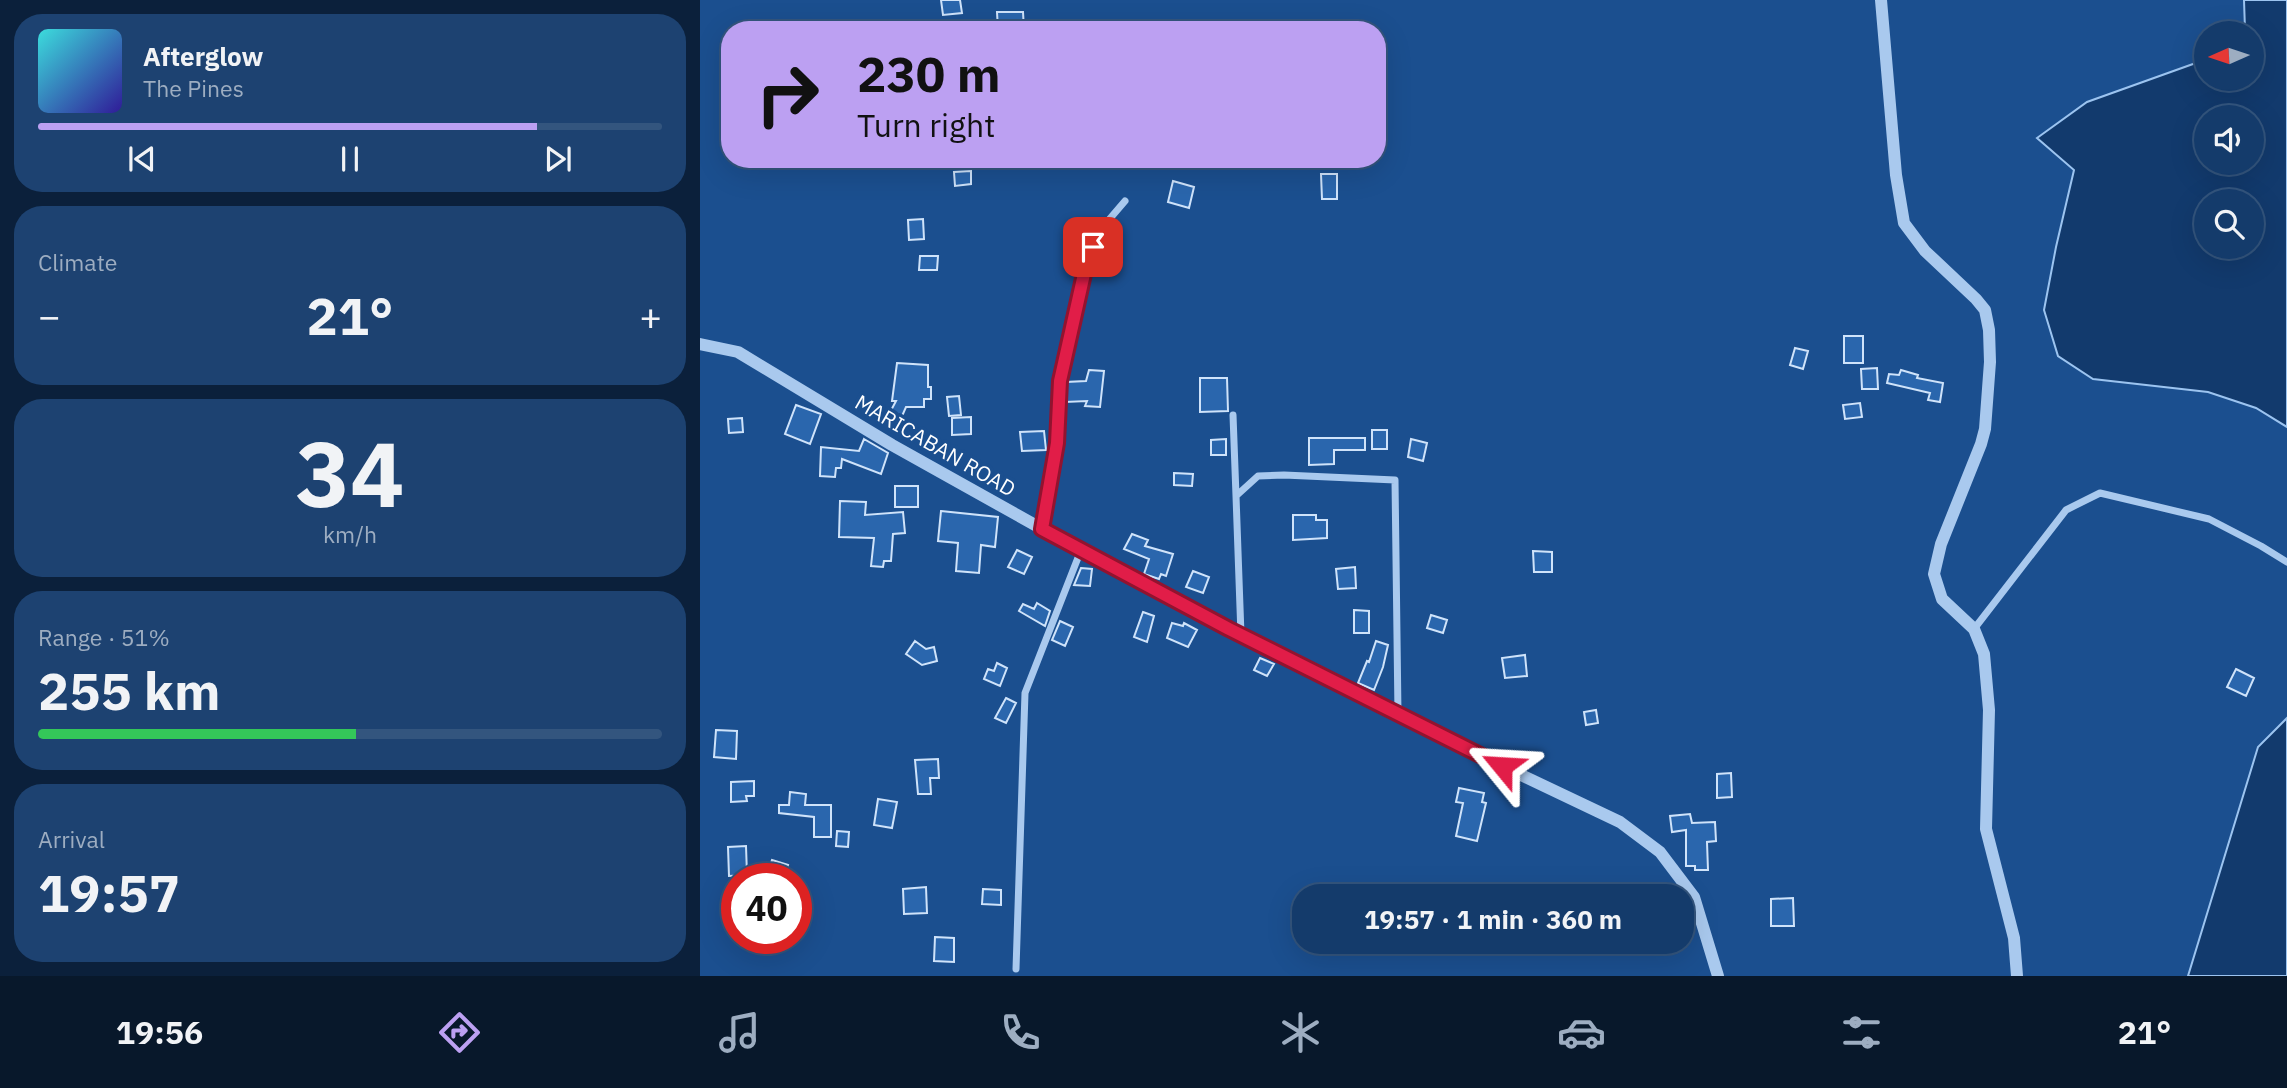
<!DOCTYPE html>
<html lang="en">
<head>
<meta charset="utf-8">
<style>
  :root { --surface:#143b6b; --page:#1d4271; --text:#f1f3f6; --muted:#9dadc1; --line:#33557e; --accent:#bca0f2 }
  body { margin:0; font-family:"IBM Plex Sans",sans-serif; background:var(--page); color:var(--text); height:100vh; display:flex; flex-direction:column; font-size:26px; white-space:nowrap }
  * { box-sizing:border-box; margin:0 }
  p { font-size:23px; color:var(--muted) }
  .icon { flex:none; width:38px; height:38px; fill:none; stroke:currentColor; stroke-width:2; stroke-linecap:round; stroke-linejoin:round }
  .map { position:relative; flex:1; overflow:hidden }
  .drawer { display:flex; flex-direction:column; gap:14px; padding:14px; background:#0b203b; width:700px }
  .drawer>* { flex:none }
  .top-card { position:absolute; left:21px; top:21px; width:665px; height:147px; border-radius:28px; box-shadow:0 7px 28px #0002,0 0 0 2px var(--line); background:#bca0f2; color:#111; overflow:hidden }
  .needle { width:46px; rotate:267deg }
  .tools { position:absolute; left:1494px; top:21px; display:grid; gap:14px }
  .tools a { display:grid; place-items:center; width:70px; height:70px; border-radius:50%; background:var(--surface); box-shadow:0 7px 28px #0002,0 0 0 2px var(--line); font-size:35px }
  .speed { position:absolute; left:21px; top:863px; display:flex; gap:14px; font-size:35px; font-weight:700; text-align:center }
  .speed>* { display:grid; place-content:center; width:91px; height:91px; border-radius:50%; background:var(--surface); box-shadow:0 7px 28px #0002,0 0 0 2px var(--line); line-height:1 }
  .speed .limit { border:10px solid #d22; background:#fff; color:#111 }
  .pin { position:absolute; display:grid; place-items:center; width:60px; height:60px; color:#fff; margin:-30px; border-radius:14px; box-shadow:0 4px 10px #0006 }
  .me { position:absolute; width:77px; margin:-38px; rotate:297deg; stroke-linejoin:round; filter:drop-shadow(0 0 5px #0008) }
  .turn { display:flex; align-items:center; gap:24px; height:147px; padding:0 21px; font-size:32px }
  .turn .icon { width:91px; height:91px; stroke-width:2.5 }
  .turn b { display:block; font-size:49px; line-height:60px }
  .big { font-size:52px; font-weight:700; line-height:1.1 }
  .drawer .card { flex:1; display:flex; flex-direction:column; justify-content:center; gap:10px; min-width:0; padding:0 24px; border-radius:28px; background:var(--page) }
  .drawer .dial { align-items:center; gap:0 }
  .dial b { font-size:91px; line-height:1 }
  .song { display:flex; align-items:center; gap:21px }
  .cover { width:84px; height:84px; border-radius:10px; background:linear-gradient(135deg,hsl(180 70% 55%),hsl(250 70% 35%)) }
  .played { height:7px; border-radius:4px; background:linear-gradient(90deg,var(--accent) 80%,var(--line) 80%) }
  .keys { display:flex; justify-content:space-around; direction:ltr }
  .heat { display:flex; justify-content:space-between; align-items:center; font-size:38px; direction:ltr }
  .charge { height:10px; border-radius:5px; background:linear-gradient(90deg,#34c759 51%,var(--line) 0) }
  .trip { position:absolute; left:592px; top:884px; width:402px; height:70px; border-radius:28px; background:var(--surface); box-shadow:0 7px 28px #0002,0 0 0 2px var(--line); font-weight:700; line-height:70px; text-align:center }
  .tab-bar { display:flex; height:112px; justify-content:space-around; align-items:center; background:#08182b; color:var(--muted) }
  .tab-bar .icon { width:49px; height:49px }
  .tab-bar .selected { color:var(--accent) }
  .tab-bar b { font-size:32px; color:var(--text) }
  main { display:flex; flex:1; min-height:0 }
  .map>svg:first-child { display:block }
  .water { fill:#123a6d; stroke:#9cc4f0; stroke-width:2; fill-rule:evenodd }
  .building { fill:#2a66ad; stroke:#cfe3fa; stroke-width:2 }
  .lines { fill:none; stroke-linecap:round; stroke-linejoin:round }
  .minor { stroke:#a9c9ee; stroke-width:7 }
  .tertiary { stroke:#a9c9ee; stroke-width:12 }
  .route-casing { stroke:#92132f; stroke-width:18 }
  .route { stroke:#e11d48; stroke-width:12 }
  .labels { text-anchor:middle; stroke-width:7; stroke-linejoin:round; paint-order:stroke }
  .street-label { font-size:21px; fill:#fff; stroke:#1b4f8f }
</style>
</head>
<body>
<main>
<section class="drawer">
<div class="card">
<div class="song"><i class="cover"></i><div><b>Afterglow</b><p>The Pines</p></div></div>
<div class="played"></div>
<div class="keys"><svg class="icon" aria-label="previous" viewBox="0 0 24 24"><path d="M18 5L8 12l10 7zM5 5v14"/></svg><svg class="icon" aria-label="pause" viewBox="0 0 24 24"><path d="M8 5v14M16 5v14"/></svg><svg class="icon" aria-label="next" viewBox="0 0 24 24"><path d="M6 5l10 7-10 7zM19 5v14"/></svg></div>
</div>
<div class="card"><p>Climate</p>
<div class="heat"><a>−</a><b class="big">21°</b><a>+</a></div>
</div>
<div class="card dial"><b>34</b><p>km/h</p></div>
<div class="card"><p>Range · 51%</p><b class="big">255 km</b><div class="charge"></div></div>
<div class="card"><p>Arrival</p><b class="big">19:57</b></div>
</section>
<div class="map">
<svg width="1587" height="976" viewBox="0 0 1587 976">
  <rect width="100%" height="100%" fill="#1b4f8f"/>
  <!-- water -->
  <path class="water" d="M1544,0h43v427l-31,-19 -48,-16 -115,-13 -35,-23 -14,-46 12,-63 18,-77 -37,-32 50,-36 120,-43v20h45v-46h-11l4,-3zM1507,117h45v46h-45zM1507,201h45v46h-45z
    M1587,718v258h-99l70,-229z"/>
  <!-- building -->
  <path class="building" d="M241,0h19l2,13 -19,2z
    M297,12h26l1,18h-26z
    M271,171v13l-16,2 -1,-14z
    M621,174h16v25h-15z
    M473,181l21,6 -5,21 -21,-6z
    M223,219l1,20 -15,1 -1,-20z
    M220,256h18l-1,14h-18z
    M1144,336h19v27h-19z
    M1095,348l13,3 -5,18 -13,-4z
    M197,363l31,2v22h3v12h-7v8h-18l-7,16 -12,-5 9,-17h-4z
    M1177,368l1,21h-16l-1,-20z
    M389,370l15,1 -4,36 -15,-1 2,-5 -22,1 1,-20 20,-1z
    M1201,370l17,5 -1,3 26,5 -3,19 -12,-2 2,-7 -43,-10 2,-9 10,1z
    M500,378h27l1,33 -28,1z
    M259,396l2,19 -12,1 -2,-19z
    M1160,403l2,14 -17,2 -2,-14z
    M96,405l25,9 -11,30 -25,-10z
    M271,417v17l-19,1v-17z
    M42,418l1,14 -14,1 -1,-14z
    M672,430h15v19h-15z
    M344,431l2,19 -24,1 -2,-19z
    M609,438h56v12h-31v14l-25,1z
    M164,439l24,14 -7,21 -39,-15 -1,9h-5l-1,9 -15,-1 1,-29 38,4z
    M526,439v16h-15v-15z
    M711,439l16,4 -4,18 -15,-4z
    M474,473l19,1 -1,12 -18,-1z
    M195,486h23v21h-23z
    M140,501l26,1 -1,13 38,-3 2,21 -12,1 -2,27h-7l-1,6 -12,-1 3,-28 -35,-1z
    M241,511l57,6 -3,30 -14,-2 -2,28 -23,-2 2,-28 -20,-2z
    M593,515h23v5h11v18l-34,2z
    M432,534l16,6 -3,6 28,8 -7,22 -5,-2 -2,5 -15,-5 5,-15 -25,-10z
    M317,550l15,7 -8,17 -16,-7z
    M833,551l19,1v20h-18z
    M655,567l1,21 -18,1 -2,-20z
    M381,568l11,1 -2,17 -16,-1z
    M493,571l16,6 -6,16 -17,-6z
    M337,603l13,8 -5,15 -26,-15 4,-7 11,5z
    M654,610l15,1v22h-15z
    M443,612l11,4 -7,26 -13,-5z
    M731,615l16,5 -4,13 -16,-5z
    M360,621l13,6 -8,19 -13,-6z
    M472,623l11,3 1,-3 13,7 -9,17 -21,-9z
    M215,641l11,8 8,-2 3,14 -15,4 -16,-11z
    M676,641l12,4 -5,22 -9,23 -16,-7 9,-22 2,1z
    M825,655l2,21 -22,2 -3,-20z
    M560,658l14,6 -7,12 -13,-6z
    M297,663l10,5 -7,18 -16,-7 4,-10 6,2z
    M1536,669l18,9 -8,18 -19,-9z
    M306,698l10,5 -10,20 -11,-5z
    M896,710l2,13 -12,2 -2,-13z
    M16,730l21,1 -1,28 -22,-2z
    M238,759l1,19h-9l1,16h-13l-3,-34z
    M1031,773l1,24 -15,1v-24z
    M54,781v15h-8l1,5 -16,1v-20z
    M759,788l25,5 -2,9 4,1 -9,38 -21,-5 7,-33 -7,-1z
    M90,792l16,2 -1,11h26v32h-17v-20l-35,-4v-8h10z
    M178,799l19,3 -5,26 -18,-3z
    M990,814l2,9 23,-1 1,19 -9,1 1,28h-13v-4h-9v-36l-14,2 -2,-16z
    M137,831l12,1 -1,15 -12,-1z
    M46,846l1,29 -18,1 -1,-29z
    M72,860l16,5 -4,12 -16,-5z
    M226,887l1,26 -23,1 -1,-25z
    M283,889l18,1v15l-19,-1z
    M1093,898l1,28h-23v-27z
    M235,937l19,1v24l-20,-1z"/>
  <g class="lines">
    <!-- minor -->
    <path class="minor" d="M533,415l3,81
      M342,529l15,-86 3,-62 26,-116 15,-36 24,-28
      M1274,629l92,-119 34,-17 109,26 52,27 26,16
      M541,635l-5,-139 22,-20 26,-1 111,5 3,234
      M316,969l9,-276 56,-143"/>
    <!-- tertiary -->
    <path class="tertiary" d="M1181,0l15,175 8,48 21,28 51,48 9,11 4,20 1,32 -5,67 -4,15 -40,100 -7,30 8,25 32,30 10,25 5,56 -3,119 28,109 3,38
      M0,344l38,8 154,93 161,90 176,94 273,137 118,56 40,30 34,45 24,79"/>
  </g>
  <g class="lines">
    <!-- route casing -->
    <g class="route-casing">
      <path id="route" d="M393,247l-7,18 -26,116 -3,62 -15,86 187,100 273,137"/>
    </g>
    <!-- route -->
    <use href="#route" class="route"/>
  </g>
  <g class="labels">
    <!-- street labels -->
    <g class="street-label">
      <text transform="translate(235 446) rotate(30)" y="7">MARICABAN ROAD</text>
    </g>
  </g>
</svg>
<div class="tools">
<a><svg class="needle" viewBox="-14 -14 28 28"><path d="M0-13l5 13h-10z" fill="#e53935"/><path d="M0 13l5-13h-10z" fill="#9dadc1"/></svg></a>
<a><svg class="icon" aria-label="sound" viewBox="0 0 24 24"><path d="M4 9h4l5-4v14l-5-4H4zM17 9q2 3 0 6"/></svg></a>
<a><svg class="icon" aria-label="search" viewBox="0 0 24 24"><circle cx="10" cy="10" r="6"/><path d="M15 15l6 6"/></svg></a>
</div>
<div class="speed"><div class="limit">40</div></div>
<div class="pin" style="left:393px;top:247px;background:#d93025"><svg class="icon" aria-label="arrive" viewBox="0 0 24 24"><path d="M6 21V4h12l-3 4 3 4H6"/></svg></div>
<svg class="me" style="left:802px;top:766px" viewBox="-20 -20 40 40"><path d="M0-17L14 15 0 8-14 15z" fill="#e11d48" stroke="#fff" stroke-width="4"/></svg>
<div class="trip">19:57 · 1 min · 360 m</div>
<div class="top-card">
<div class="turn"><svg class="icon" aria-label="right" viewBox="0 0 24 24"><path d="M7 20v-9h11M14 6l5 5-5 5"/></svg><div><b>230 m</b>Turn right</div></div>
</div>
</div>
</main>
<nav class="tab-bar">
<b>19:56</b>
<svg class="icon selected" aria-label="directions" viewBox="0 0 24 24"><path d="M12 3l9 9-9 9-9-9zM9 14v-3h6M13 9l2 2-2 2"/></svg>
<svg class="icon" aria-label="music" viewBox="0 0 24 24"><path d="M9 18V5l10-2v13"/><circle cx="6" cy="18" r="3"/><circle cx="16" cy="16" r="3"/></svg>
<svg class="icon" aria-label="phone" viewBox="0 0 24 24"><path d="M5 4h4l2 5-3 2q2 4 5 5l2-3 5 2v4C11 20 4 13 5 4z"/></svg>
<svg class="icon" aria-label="climate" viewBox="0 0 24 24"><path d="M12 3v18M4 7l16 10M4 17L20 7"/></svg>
<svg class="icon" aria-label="car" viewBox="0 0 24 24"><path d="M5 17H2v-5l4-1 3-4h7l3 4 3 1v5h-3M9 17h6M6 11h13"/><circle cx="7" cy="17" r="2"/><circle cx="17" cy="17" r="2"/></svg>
<svg class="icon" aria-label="filters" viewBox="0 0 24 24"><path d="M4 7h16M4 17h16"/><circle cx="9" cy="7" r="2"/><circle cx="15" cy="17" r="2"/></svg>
<b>21°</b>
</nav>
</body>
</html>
